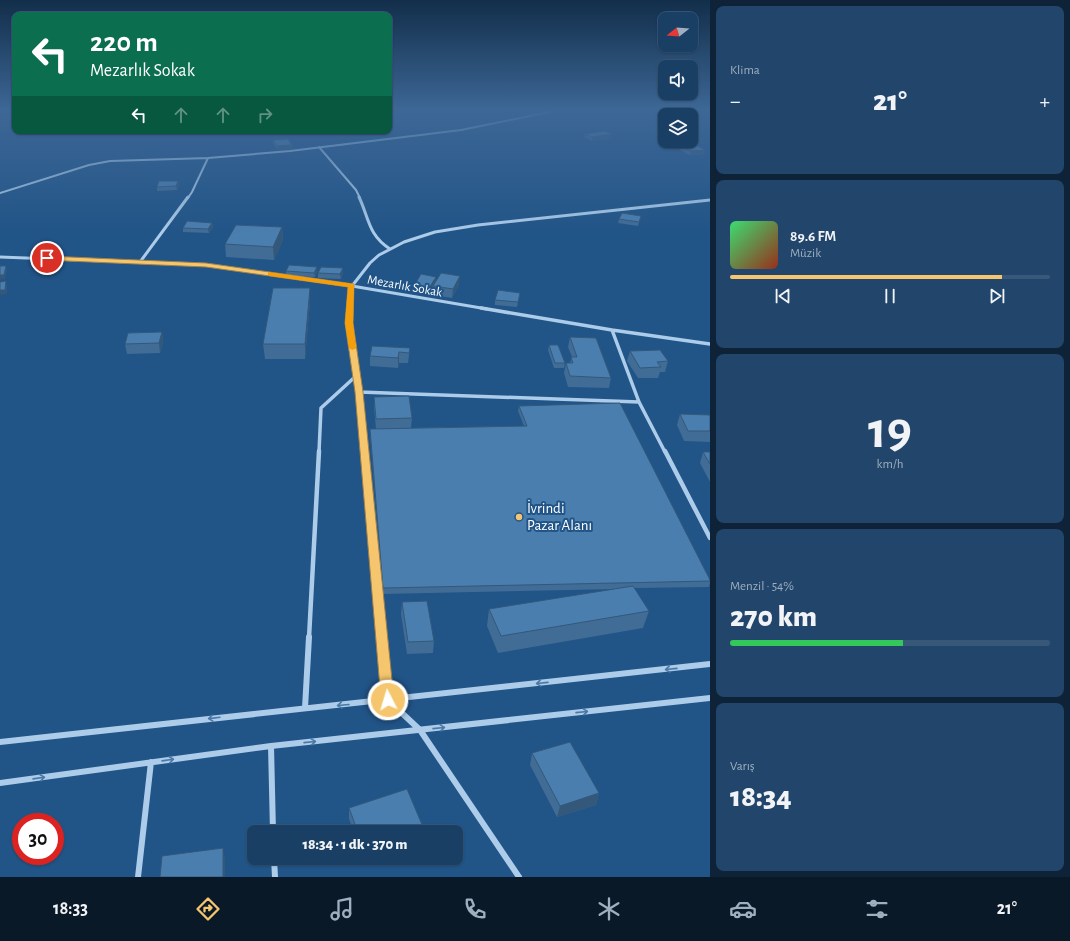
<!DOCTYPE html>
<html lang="tr">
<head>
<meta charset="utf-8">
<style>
  :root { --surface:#193f65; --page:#22466b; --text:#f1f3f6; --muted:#9fafbf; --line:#375879; --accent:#f6c66e }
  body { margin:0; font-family:"Alegreya Sans",sans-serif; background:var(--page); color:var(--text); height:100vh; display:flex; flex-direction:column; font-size:15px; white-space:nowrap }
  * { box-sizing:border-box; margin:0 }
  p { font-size:13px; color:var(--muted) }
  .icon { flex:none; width:22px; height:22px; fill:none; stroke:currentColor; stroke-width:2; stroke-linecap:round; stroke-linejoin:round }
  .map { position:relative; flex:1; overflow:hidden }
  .details { display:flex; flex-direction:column; gap:6px; padding:6px; background:#0e2338; width:360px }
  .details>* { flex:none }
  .hud { position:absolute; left:12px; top:12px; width:380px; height:122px; border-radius:8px; box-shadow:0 1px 3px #0004,0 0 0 1px var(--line); background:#0b6e4f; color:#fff; overflow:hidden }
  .needle { width:26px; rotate:253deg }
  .controls { position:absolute; left:658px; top:12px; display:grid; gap:8px }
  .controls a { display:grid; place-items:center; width:40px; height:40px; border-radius:8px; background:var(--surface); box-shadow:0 1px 3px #0004,0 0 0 1px var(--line); font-size:20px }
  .speed { position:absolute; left:12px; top:813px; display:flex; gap:8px; font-size:20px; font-weight:700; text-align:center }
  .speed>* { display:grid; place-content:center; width:52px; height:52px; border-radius:50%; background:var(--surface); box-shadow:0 1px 3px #0004,0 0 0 1px var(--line); line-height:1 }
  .speed .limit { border:6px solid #d22; background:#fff; color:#111 }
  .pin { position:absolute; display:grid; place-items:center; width:34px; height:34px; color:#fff; margin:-17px; border:2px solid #fff; border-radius:50%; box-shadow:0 1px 4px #0007 }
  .me { position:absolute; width:44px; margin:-22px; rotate:355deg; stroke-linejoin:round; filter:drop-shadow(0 0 3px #0008) }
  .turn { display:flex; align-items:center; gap:14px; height:84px; padding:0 12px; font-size:18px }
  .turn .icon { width:52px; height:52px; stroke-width:2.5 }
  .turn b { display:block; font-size:28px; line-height:34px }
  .lanes { display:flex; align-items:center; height:38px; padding:0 12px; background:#0003; justify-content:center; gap:20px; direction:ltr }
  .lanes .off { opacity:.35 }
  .big { font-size:30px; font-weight:800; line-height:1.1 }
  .details .card { flex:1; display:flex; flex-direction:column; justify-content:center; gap:6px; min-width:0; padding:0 14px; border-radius:8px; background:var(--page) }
  .details .dial { align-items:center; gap:0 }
  .dial b { font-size:52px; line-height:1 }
  .song { display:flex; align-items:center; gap:12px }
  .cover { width:48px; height:48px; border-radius:6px; background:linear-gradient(135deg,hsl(140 70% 55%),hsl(10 70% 35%)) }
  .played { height:4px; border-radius:2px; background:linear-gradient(90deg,var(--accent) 85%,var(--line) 85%) }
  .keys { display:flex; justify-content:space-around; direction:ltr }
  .heat { display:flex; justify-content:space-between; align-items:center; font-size:22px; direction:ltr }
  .charge { height:6px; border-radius:3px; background:linear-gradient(90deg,#34c759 54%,var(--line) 0) }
  .trip { position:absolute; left:247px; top:825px; width:216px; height:40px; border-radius:8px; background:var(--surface); box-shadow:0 1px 3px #0004,0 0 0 1px var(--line); font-weight:800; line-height:40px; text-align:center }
  .dock { display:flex; height:64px; justify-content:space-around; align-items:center; background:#0a1928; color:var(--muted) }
  .dock .icon { width:28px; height:28px }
  .dock .current { color:var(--accent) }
  .dock b { font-size:18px; color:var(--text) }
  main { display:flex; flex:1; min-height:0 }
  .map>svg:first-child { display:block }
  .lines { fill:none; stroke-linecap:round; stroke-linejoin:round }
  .street-far4 { stroke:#acccea; stroke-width:2 }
  .street-far3 { stroke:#acccea; stroke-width:3 }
  .street-far2 { stroke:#acccea; stroke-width:3.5 }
  .street-far1 { stroke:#acccea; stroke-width:4.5 }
  .street { stroke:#acccea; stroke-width:6 }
  .wall { fill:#406c96 }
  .shaded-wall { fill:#34587a }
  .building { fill:#4a7eaf; stroke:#34587a }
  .oneway { stroke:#4b78a5 }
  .route { fill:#f6c66e; stroke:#a08148 }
  .slow { fill:#f59e0b }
  .poi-dot { fill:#f6c66e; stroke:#215487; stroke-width:1.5 }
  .labels { text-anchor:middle; stroke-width:4; stroke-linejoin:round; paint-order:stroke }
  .far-street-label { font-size:13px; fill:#fff; stroke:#215487 }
  .poi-label { font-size:15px; fill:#fff; stroke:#215487; text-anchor:start }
</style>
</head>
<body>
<main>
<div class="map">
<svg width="710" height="877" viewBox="0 0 710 877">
  <rect width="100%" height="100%" fill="#215487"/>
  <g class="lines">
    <!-- street-far4 -->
    <path class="street-far4" d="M319,147l37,43 4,8
      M0,193l89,-28 21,-4 98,-3 82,-7 171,-21 93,-19
      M188,198l4,-6 16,-34"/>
    <!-- street-far3 -->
    <path class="street-far3" d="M359,197c10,21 9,38 31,52
      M0,257l206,8 146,21 135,23
      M140,262l48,-65
      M350,309l2,-23 18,-23 9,-8 25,-13 31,-10 43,-7 232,-25"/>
    <!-- street-far2 -->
    <path class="street-far2" d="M350,308l-1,15 10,69 6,60
      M481,308l131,22 98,14
      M612,330l27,72 26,50
      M359,392l280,10
      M319,452l2,-44 35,-32"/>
    <!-- street-far1 -->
    <path class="street-far1" d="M365,451l17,187
      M665,451l45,87
      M309,638l10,-187"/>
    <!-- street -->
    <path class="street" d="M382,637l6,63 32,30 99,147
      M305,708l4,-71
      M0,742l710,-78
      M271,746l2,86
      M0,783l271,-37 439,-48
      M274,858l1,19
      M138,877l13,-115"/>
  </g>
  <!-- wall -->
  <path class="wall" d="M585,134l26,4 -19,3 -8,-4z
    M273,140l19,5 1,3 -15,2 -5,-6z
    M680,146l25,4 -1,4 -14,1 -10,-5z
    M178,181l1,3 -2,6 -20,1v-4z
    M641,216l-3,10 -20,-3 1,-4z
    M212,223l1,4 -4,6 -26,-1v-4z
    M282,227l1,13 -9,20 -48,-3 -1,-13z
    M286,271h31l-2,6 -29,-1z
    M318,273h25l-2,6 -23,-1z
    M436,281l-7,12 -15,-2v-5z
    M459,285l-7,13 -19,-3v-9z
    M520,293l-3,14 -22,-2v-5z
    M310,302l-5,57h-40l-2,-15z
    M162,332l1,10 -3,11 -33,1 -2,-10z
    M570,337l41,41 -2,10 -41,-1 -4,-14 2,-10h4l2,-6 -4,-10z
    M549,345l16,18 -1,5h-10l-6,-18z
    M410,348l-2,15h-9l-1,5 -28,-2v-10z
    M630,351l38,10 -3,11h-5l-2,6h-20l-11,-17z
    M374,397l38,21 -1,10 113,-2 -6,-15 1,-5 191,174v3l-1,4 -75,1 15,23 -6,17 -145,25 -11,-27 2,-17 129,-20 -235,5 -13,-160v-5h6l-2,-22z
    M680,414l30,1v27l-26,-1 -7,-16z
    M703,452h7v30l-10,-19z
    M402,602l32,39 -1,12 -26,1 -6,-40z
    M532,753l67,40 -3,12 -39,12 -27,-52z
    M349,808l73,24h-68l-5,-13z"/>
  <!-- shaded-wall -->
  <path class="shaded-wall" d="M612,134l-1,4 -19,3v-4z
    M292,145l1,3 -15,2 -1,-4z
    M705,150l-1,4 -14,1 1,-4z
    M178,181l1,3 -2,6 -1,-4z
    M212,223l1,4 -4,6 -1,-4z
    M282,227l1,13 -9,20 -1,-13z
    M6,266l1,4 -2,9 -5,1v-5z
    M317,267v4l-2,6 -1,-4z
    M343,268v5l-2,6 -1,-5z
    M460,276l-1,9 -7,13 1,-9z
    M436,277v4l-7,12v-5z
    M6,281l1,4v9l-7,1v-5z
    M310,288v14l-5,57v-15z
    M162,332l1,10 -3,11 -1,-10z
    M399,352v11l-1,5v-10z
    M599,793l-3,12 -39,12 3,-11z
    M423,827l-1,5h-13z
    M223,848l2,11v18h-2z"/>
  <!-- building -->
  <path class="building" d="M605,131l7,3 -20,3 -7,-3z
    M288,139l4,6 -15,1 -4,-6z
    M694,144l11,6 -14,1 -11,-5z
    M159,181h19l-2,5 -19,1z
    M622,213l19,3 -2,6 -20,-3z
    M187,221l25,2 -4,6 -25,-1z
    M236,225l46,2 -9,20 -48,-3z
    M289,265l28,2 -3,6 -28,-2z
    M0,266h6l-2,9h-4z
    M321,267l22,1 -3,6 -22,-1z
    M441,273l19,3 -7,13 -20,-3z
    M421,274l15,3 -7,11 -15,-2z
    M6,281l-1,9h-5v-8z
    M273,288h37l-5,56h-42z
    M498,290l22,3 -2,9 -23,-2z
    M162,332l-3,11 -34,1 3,-11z
    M570,337l26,1 15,40 -41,-2 -4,-13h7l-2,-6h6z
    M549,345h9l7,18h-10z
    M372,346l38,2 -1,5 -10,-1 -1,6 -28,-2z
    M660,350l8,11 -11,1 4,5 -21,1 -10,-17z
    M409,396l3,22 -36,1 -2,-22z
    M620,403l90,177v1l-327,7 -13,-159 157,-3 -8,-20z
    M680,414l30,1v16h-22z
    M703,452h7v12z
    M633,586l16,25 -148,25 -12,-27z
    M427,601l7,40 -26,1 -6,-40z
    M570,742l29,51 -39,13 -28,-53z
    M407,789l16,38 -14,5h-51l-9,-24z
    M223,848v29h-63l2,-21z"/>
  <!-- one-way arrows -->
  <defs><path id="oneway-shaft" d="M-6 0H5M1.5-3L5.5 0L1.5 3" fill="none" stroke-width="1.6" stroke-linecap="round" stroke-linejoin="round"/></defs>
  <g class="oneway">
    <use href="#oneway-shaft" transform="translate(671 669) rotate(174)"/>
    <use href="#oneway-shaft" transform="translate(542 683) rotate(174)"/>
    <use href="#oneway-shaft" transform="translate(343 705) rotate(175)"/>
    <use href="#oneway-shaft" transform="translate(582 712) rotate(-6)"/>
    <use href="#oneway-shaft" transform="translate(214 718) rotate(173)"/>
    <use href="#oneway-shaft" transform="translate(439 728) rotate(-6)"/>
    <use href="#oneway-shaft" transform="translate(310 742) rotate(-6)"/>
    <use href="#oneway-shaft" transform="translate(168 760) rotate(-8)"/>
    <use href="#oneway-shaft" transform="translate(39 778) rotate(-8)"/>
  </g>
  <!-- sky -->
  <linearGradient id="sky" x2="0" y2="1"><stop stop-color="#122e4a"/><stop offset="0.47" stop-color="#3d6796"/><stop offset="1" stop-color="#3d6796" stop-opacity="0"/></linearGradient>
  <rect width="710" height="234" fill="url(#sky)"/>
  <!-- route -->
  <path class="route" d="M47,256l159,7 148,21 -1,39 10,69 31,308 -2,4 -4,2 -5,-2 -2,-4 -26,-308 -10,-69 3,-36 -142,-20 -162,-7v-3z"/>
  <!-- slow -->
  <path class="slow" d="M268,272l86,12 -1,39 3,25 -1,1 -3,1 -3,-2 -4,-25 3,-36 -78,-11 -2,-1z"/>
  <!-- markers -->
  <circle class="poi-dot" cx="519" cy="517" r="4"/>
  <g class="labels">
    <!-- far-street labels -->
    <g class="far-street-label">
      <text transform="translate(405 285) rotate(10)" y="5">Mezarlık Sokak</text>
    </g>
    <!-- poi labels -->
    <g class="poi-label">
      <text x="527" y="513">İvrindi<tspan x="527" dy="17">Pazar Alanı</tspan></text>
    </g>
  </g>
</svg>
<div class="controls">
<a><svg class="needle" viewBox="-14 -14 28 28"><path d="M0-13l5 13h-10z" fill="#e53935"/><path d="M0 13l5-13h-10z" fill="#9fafbf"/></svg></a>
<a><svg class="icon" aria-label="sound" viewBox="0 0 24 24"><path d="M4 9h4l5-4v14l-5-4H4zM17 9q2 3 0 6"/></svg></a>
<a><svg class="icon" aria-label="layers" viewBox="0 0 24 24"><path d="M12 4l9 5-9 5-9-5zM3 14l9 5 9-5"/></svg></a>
</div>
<div class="speed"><div class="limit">30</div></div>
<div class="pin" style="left:47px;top:258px;background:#d93025"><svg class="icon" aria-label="arrive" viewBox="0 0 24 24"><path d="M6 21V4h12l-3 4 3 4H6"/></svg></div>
<svg class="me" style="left:388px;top:700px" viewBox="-20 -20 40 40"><circle r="17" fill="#f6c66e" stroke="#fff" stroke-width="3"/><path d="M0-11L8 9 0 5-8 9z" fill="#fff"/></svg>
<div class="trip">18:34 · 1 dk · 370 m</div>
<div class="hud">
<div class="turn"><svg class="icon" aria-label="left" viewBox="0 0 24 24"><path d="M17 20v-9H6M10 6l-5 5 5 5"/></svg><div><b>220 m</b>Mezarlık Sokak</div></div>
<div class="lanes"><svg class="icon" aria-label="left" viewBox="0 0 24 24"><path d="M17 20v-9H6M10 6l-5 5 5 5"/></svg><svg class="icon off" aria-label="ahead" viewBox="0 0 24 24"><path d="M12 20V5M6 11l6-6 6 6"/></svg><svg class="icon off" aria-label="ahead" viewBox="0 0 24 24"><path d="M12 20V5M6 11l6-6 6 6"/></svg><svg class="icon off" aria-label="right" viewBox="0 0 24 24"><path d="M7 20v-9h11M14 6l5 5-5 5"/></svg></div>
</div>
</div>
<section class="details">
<div class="card"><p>Klima</p>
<div class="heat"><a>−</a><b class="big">21°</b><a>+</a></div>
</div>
<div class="card">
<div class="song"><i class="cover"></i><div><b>89.6 FM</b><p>Müzik</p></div></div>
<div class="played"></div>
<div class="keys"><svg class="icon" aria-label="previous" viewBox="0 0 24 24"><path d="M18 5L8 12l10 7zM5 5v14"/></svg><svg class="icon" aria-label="pause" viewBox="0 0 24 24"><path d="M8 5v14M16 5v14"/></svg><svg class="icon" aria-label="next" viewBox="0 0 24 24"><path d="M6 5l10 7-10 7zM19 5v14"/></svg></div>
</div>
<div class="card dial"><b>19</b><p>km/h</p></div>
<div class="card"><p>Menzil · 54%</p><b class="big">270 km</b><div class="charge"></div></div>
<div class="card"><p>Varış</p><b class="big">18:34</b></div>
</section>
</main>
<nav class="dock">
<b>18:33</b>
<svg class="icon current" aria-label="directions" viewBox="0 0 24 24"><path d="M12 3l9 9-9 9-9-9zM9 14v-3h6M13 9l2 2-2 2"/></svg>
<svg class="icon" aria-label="music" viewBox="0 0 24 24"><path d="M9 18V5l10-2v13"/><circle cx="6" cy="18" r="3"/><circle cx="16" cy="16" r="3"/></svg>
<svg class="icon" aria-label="phone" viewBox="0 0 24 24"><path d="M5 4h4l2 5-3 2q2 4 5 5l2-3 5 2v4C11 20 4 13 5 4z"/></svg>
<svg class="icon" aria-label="climate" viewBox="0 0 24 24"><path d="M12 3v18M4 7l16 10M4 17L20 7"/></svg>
<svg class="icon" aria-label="car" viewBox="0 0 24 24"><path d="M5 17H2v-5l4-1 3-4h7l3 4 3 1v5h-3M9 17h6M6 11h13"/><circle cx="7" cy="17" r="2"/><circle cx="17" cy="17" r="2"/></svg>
<svg class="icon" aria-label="filters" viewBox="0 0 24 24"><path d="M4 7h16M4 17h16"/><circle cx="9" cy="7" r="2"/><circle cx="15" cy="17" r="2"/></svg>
<b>21°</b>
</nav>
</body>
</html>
